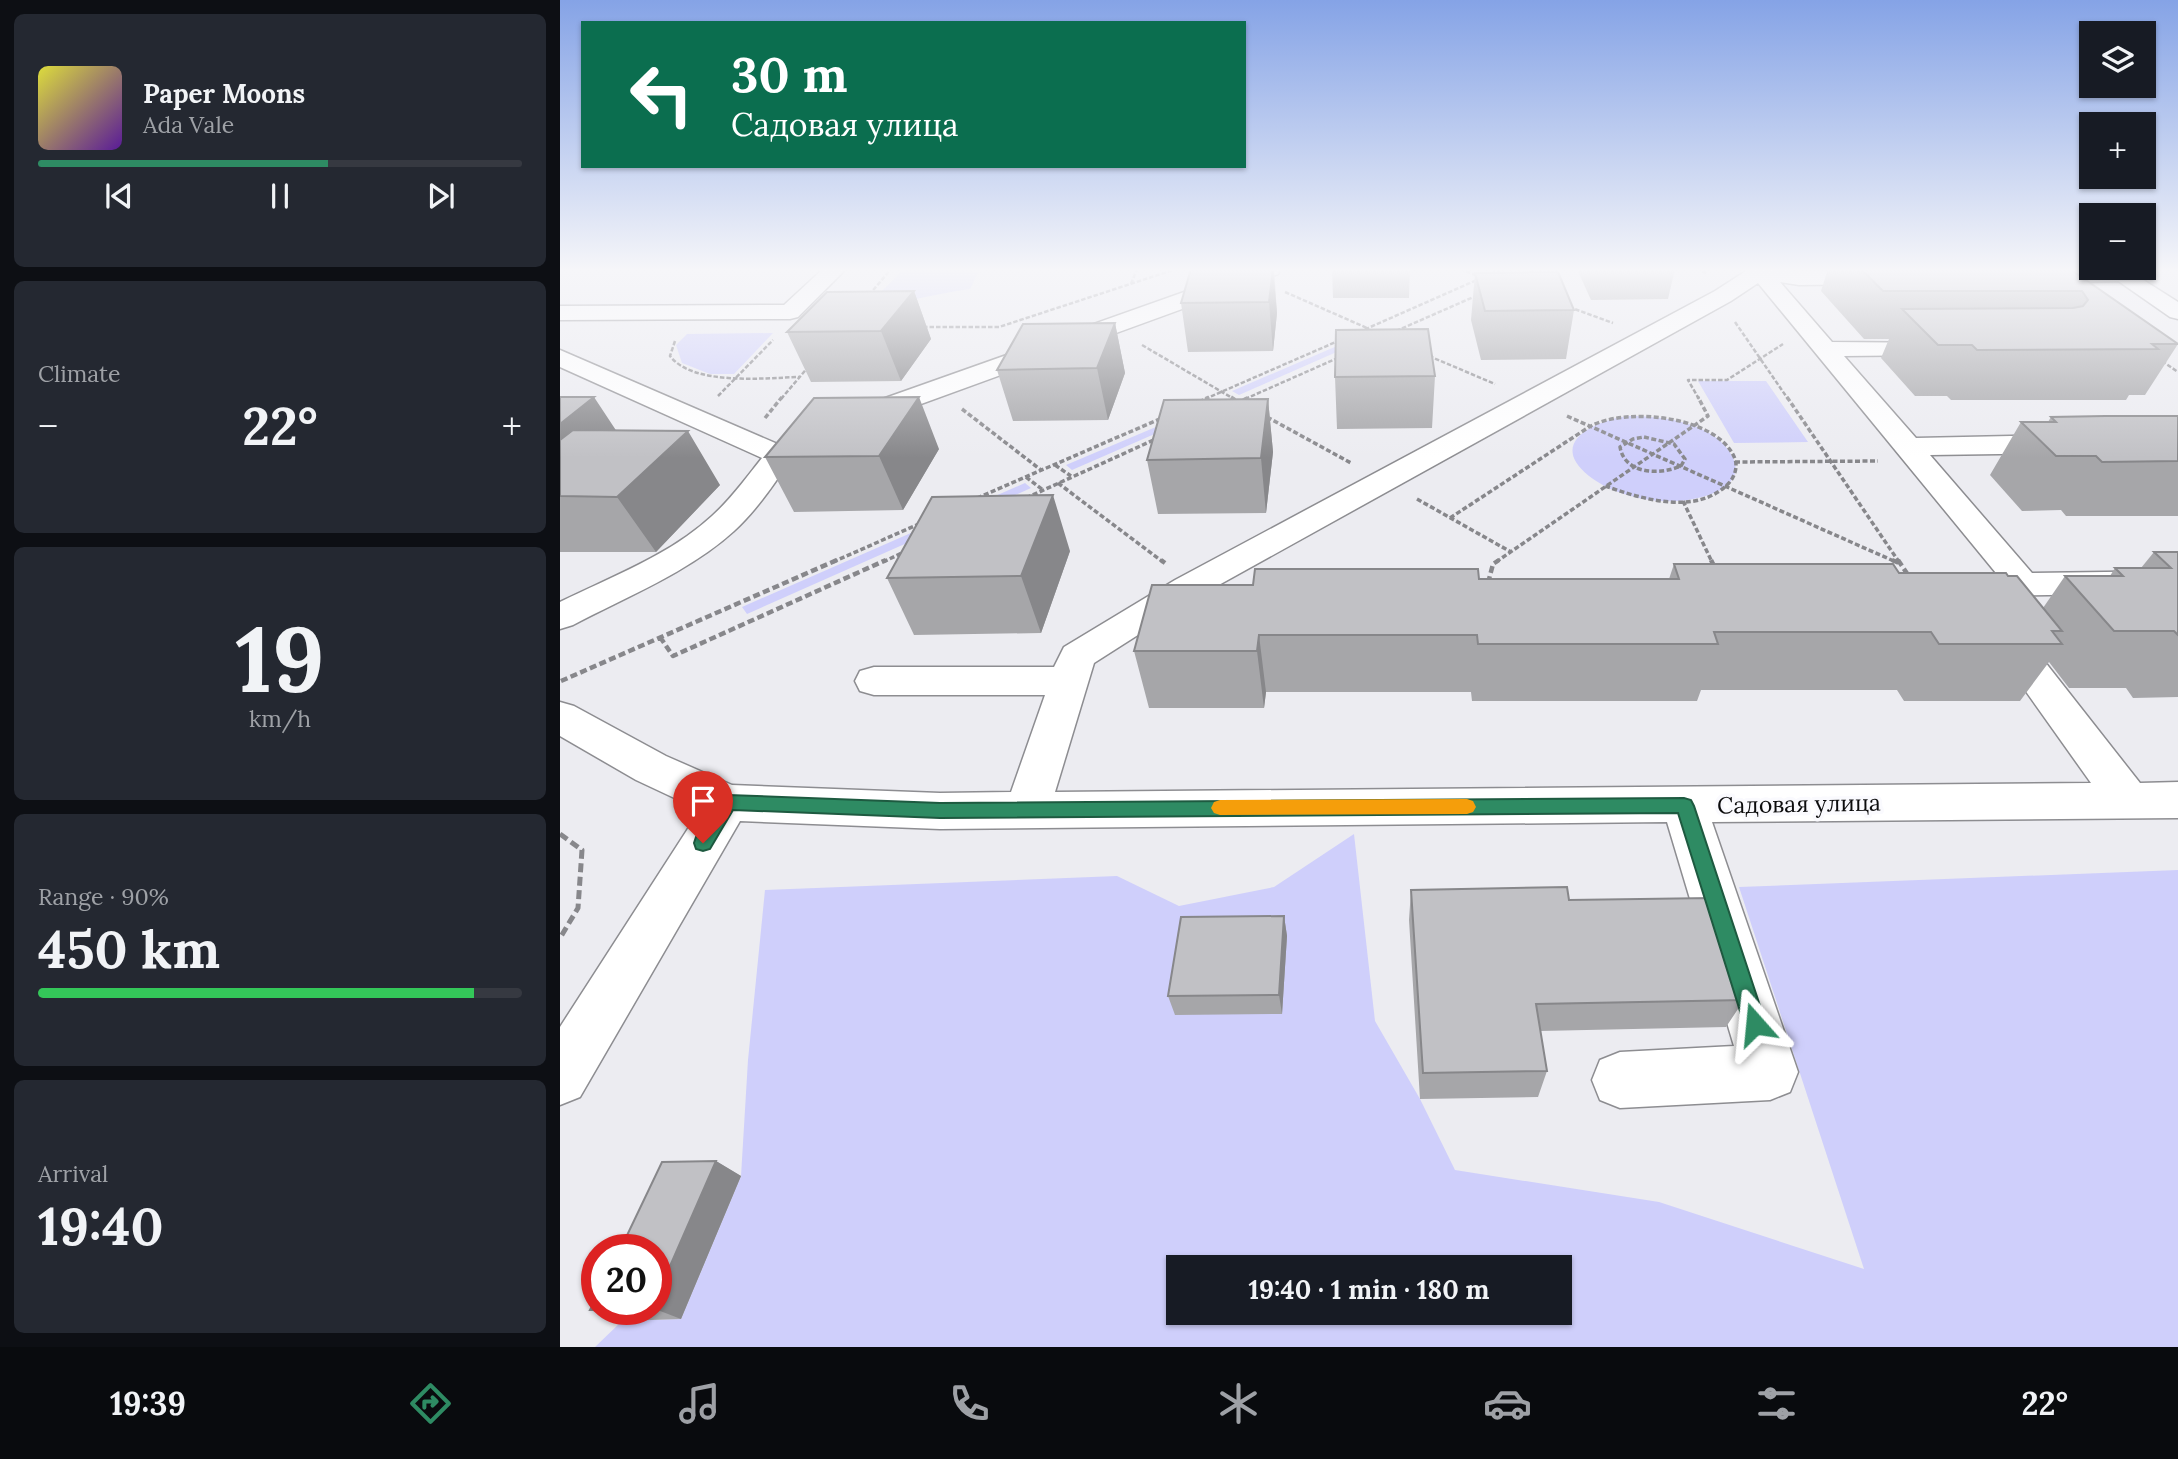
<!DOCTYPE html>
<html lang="en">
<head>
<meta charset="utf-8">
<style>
  :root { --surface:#171b24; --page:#242831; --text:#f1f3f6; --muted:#9ea1a6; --line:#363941; --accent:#2e8b63 }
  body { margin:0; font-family:Lora,serif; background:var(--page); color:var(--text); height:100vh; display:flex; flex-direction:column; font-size:26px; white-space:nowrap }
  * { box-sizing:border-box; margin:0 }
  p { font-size:23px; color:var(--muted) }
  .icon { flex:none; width:38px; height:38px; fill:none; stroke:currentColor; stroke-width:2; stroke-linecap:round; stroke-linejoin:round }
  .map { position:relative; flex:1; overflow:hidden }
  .panel { display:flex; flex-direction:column; gap:14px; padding:14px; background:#0d0f14; width:560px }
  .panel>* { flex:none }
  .top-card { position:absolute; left:21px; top:21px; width:665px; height:147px; border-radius:0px; box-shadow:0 2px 5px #0004; background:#0b6e4f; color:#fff; overflow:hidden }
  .fabs { position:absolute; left:1519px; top:21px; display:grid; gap:14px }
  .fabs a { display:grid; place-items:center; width:77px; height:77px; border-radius:0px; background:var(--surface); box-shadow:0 2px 5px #0004; font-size:35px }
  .speed { position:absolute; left:21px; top:1234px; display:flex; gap:14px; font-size:35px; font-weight:700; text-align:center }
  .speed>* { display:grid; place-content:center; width:91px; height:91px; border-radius:50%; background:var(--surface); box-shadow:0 2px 5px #0004; line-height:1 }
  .speed .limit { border:10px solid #d22; background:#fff; color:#111 }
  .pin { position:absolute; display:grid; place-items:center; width:60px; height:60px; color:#fff; margin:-72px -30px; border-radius:50% 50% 50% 0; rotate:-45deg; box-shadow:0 0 7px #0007 }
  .pin .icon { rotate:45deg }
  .me { position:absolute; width:77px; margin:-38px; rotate:342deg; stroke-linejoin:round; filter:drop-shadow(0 0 5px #0008) }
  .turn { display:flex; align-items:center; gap:24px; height:147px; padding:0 35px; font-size:32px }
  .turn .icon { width:91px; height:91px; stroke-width:2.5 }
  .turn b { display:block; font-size:49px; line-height:60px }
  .big { font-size:52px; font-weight:800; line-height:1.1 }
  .panel .tile { flex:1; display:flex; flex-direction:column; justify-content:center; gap:10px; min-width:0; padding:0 24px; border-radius:10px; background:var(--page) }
  .panel .dial { align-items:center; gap:0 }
  .dial b { font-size:91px; line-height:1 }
  .song { display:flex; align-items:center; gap:21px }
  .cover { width:84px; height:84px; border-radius:10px; background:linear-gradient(135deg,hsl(60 70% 55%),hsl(270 70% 35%)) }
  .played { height:7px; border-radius:4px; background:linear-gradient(90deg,var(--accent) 60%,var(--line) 60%) }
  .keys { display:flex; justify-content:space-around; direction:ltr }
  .heat { display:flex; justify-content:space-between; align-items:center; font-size:38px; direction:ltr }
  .charge { height:10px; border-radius:5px; background:linear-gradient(90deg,#34c759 90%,var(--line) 0) }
  .trip { position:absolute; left:606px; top:1255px; width:406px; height:70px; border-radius:0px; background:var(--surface); box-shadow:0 2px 5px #0004; font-weight:800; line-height:70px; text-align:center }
  .tabs { display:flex; height:112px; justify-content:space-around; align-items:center; background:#090b0e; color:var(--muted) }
  .tabs .icon { width:49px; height:49px }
  .tabs .active { color:var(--accent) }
  .tabs b { font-size:32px; color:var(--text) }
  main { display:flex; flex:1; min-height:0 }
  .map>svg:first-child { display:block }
  .green { fill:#cfcffb; fill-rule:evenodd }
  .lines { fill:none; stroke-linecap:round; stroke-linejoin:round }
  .minor-casing { stroke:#8d8d91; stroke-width:3 }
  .major-casing { stroke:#8d8d91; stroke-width:3 }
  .path-far3 { stroke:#87878b; stroke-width:2.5; stroke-dasharray:4.5 2; stroke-linecap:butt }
  .path-far2 { stroke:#87878b; stroke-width:3.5; stroke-dasharray:5 2.5; stroke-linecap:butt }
  .path-far1 { stroke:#87878b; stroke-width:4.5; stroke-dasharray:7 3.5; stroke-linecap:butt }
  .path { stroke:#87878b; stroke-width:5; stroke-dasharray:9 4.5; stroke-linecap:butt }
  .minor { fill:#fff; fill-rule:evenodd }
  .major { fill:#fff; fill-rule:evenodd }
  .wall { fill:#a6a6a9 }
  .shaded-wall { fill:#87878a }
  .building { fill:#c1c1c5; stroke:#87878a; stroke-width:2 }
  .route { fill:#2e8b63; stroke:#1e5a40; stroke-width:2 }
  .slow { fill:#f59e0b }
  .labels { text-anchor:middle; stroke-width:7; stroke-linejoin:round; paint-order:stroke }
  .street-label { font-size:23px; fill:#0c0c0d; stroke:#fafafe }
</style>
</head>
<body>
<main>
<section class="panel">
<div class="tile">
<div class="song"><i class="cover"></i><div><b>Paper Moons</b><p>Ada Vale</p></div></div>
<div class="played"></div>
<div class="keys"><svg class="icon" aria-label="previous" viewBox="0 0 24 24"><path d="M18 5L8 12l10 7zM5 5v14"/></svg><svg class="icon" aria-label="pause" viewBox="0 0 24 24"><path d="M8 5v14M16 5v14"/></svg><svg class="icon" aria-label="next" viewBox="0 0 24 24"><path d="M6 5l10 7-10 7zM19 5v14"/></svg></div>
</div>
<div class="tile"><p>Climate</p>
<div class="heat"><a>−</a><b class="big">22°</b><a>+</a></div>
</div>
<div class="tile dial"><b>19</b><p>km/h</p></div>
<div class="tile"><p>Range · 90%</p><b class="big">450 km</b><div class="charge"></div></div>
<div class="tile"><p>Arrival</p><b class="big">19:40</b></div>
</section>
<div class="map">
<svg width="1618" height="1347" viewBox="0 0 1618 1347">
  <rect width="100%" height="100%" fill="#ececf1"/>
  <!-- green -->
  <path class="green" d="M344,269h76l-10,20c-36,5 -70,14 -106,20z
    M213,333l-39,41h-24l-28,-11 -6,-18 11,-11z
    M798,337l6,3 -125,55 -7,-4z
    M1138,381h68l42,61 -74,1z
    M662,399l6,3 -156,68 -6,-5z
    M1068,416c35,0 88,6 105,42 3,6 4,13 0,20 -6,11 -20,16 -31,19 -36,10 -83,2 -113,-21 -43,-34 8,-56 39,-60z
    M465,483l6,5 -284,126 -5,-7z
    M794,834l21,187 45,78 35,71 204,32 205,67 -125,-382 439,-17v477h-1583l27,-26 59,-2 60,-143 7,-116 17,-170 352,-14 62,30 95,-19zM618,1267h381v45h-381z"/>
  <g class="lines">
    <!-- minor casing -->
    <g class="minor-casing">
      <path id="minor" d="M263,269h23l-48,48 -8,2 -230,1v-14l224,-1z
        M689,269h31l-2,5 -401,146 -10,2 -10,-2 -4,-6 4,-6z
        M1189,269l137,4 3,5 -3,5 -8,1 -79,1 -19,-3 52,60 115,1 3,5 -3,5 -9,2 -94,1 72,82 143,-3 10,3 4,6 -4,6 -10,3 -129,2 102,118 146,-2v22l-206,3 -12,-3 -5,-8 5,-8 36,-4 -238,-290 -27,18 -532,295 -105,67 -39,129 1036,-9 -103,-145 5,-9 13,-4 13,4 121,154 38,-1v36l-466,4 86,250 -8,20 -20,8 -150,8 -20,-8 -8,-20 8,-20 20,-8 114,-6 -67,-224 -727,7 -200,-8 -160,276 -20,8v-78l140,-217 -64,-30 -76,-44v-34l14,4 92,50 66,29 208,8 71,-1 34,-97h-171l-14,-4 -5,-10 5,-10 14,-4h180l10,-20 111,-67 540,-289z
        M1561,270l8,1 3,5 -3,5 -100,2 -8,-1 -3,-5 3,-5 8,-1z
        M0,350l229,99 5,6c-18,26 -36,54 -60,76 -45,41 -108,66 -161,94l-13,4v-27c51,-25 110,-47 152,-86 19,-17 34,-38 50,-58l-202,-91z"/>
    </g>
    <!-- major casing -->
    <g class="major-casing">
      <path id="major" d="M1541,269h25l52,33v17l-8,-2z"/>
    </g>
    <!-- path-far3 -->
    <path class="path-far3" d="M900,269l18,7
      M1136,269l11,4
      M931,274l11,-5
      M964,274l10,-5
      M571,284l6,-15
      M725,292l82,36
      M309,295l22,-26
      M1009,307l44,16
      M1175,322l53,77
      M363,327h76l177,-58
      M836,331l82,-36
      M799,332l120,-53
      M115,341l-5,15c23,30 94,22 129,21
      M582,345l92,54
      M869,356l66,28
      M1602,361l16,11
      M158,396l55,-56
      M221,399l28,-33
      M645,399l133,-58
      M685,399l95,-42
      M1139,399l-11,-19h39l56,-36"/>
    <!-- path-far2 -->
    <path class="path-far2" d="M671,397l6,4
      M1227,397l112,165
      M683,400l6,-3
      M639,402l10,-5
      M402,409l79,61
      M1007,416l329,146
      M707,417l84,46
      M205,418l17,-21
      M1084,437l30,7 11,15 -4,7c-21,9 -56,9 -61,-19l13,-8z
      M1175,462l143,-1
      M495,465l16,11
      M466,477l17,13
      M498,483l105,79
      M417,498l185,-80
      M466,498l132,-60
      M857,499l94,53
      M1123,501l29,61
      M890,518l139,-91c36,-21 130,-11 146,32 3,9 -1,19 -7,25 -32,32 -86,15 -123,2
      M273,562l88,-39
      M323,562l23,-11
      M936,562l212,-146 -10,-19"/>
    <!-- path-far1 -->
    <path class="path-far1" d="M601,560l4,3
      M1151,560l3,6
      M1332,560l7,3
      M1338,560l12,18
      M928,583l5,-19 6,-4
      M100,637l13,19 213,-96
      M1,681l276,-121"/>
    <!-- path -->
    <path class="path" d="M0,834l22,16 -4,58 -18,30"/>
    <!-- minor -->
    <use href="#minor" class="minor"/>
    <!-- major -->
    <use href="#major" class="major"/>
  </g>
  <!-- wall -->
  <path class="wall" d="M631,269h83l3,44 -4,38 -85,1 -7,-49z
    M772,269h78l-1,29h-76z
    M1017,269h98l-7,30 -77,1z
    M1268,269h242l108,75 -33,51h-16l-3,5h-175l-4,-4h-32l-34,-38 8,-19h-25l-43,-48z
    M915,273l99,37 -8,49 -85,1 -10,-40z
    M354,291l17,48 -30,42 -90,1 -24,-50z
    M555,323l10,50 -17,47 -95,1 -16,-51z
    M875,376l-3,52 -95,1 -2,-52z
    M0,397l56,34 104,54 -64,67h-96z
    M708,399l5,53 -7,61 -108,1 -11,-54z
    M1618,416v100h-112l-5,-6 -39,1 -32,-36 31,-53h27l3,-5z
    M379,449l-36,61 -109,2 -29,-55z
    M510,551l-29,82 -127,2 -27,-57z
    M1594,552h24v145l-45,1 -7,-10h-57l-20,-26 -29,39h-116l-7,-11h-196l-4,11h-225l-1,-9h-205l-2,16h-115l-15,-57 119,-66 226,-6h190l5,-15 225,9 144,35 22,-32h45l5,-8h26z
    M851,890l158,10 175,100 -18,27 -186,4 7,40 -9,26 -118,2 -11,-179z
    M724,916l3,20 -5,78 -107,1 -7,-19z
    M156,1161l25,15 -60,143 -59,2 -32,-11 7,-1h59z"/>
  <!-- shaded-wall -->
  <path class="shaded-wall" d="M713,269l4,44 -4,38 -4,-49z
    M354,291l17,48 -30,42 -20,-50z
    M555,323l10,50 -17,47 -11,-52z
    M34,397l35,53 -69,46v-72z
    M359,397l20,52 -36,61 -24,-54z
    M708,399l5,53 -7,61 -5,-55z
    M128,431l32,54 -64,67 -39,-55z
    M493,495l17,56 -29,82 -20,-57z
    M699,635l7,57 -2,16 -7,-57z
    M724,916l3,20 -5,78 -3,-19z
    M156,1161l25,15 -60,143 -26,-10h1v-11z"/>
  <!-- building -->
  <path class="building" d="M631,269h82l-4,33 -88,1z
    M1301,269h209l108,75h-26l6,5 -181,1 -5,-5h-34l-36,-36 171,-1 10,-2 5,-6 -6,-9h-199z
    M998,272l16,38 -89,1 -10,-38z
    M354,291l-33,40 -94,1 40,-40z
    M555,323l-18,45 -100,2 26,-46z
    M868,329l7,47 -100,1 1,-47z
    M0,397h34l-34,27z
    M359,397l-40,59 -114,1 49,-59z
    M708,399l-7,59 -114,2 17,-60z
    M1545,416h73v45l-76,1 -6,-6h-40l-35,-34h35l-5,-5z
    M13,430l115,1 -71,66 -57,-1v-56z
    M493,495l-32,81 -134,2 45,-81z
    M1594,552h24v83l-4,-4h-60l-49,-55h58l-8,-8h56z
    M1114,564h219l6,9h107l2,3h9l45,55h-10l10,13h-123l-8,-12h-217l4,12h-240l-1,-9h-218l-2,16h-123l18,-66h101l2,-16h223l1,10h200z
    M1007,887l2,13 142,-2 33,102 -208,4 11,67 -124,2 -12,-183z
    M724,916l-5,79 -111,1 13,-79z
    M156,1161l-60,137v-48h-36l42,-88z
    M37,1297v12h27l-34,1z"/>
  <!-- sky -->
  <linearGradient id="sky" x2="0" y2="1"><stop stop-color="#85a3e6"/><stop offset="0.59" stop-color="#f6f6f9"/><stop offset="1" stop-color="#f6f6f9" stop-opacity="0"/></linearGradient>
  <rect width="1618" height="458" fill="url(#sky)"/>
  <!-- route -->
  <path class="route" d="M168,795l212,8 744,-5 7,2 3,6 72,218 -3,7 -8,3 -8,-3 -3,-7 -66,-211 -738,5 -207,-8 -23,39 -7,2 -7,-2 -2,-6 2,-6 26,-39z"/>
  <!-- slow -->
  <path class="slow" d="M907,799l6,2 3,6 -3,5 -6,2 -247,1 -6,-2 -3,-5 3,-6 6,-2z"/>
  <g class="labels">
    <!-- street labels -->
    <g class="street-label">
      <text transform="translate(1239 804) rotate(-1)" y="8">Садовая улица</text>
    </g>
  </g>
</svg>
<div class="fabs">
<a><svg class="icon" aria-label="layers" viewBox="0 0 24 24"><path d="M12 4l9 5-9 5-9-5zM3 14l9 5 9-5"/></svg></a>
<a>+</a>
<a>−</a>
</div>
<div class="speed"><div class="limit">20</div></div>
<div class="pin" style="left:143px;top:843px;background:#d93025"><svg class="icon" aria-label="arrive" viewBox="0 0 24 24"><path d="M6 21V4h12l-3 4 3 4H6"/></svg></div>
<svg class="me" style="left:1195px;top:1024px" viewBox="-20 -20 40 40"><path d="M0-17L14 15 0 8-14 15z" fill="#2e8b63" stroke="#fff" stroke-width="4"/></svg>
<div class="trip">19:40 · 1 min · 180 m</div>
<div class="top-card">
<div class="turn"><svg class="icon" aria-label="left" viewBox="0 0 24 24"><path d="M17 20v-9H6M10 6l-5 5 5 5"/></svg><div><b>30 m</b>Садовая улица</div></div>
</div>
</div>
</main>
<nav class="tabs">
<b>19:39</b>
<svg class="icon active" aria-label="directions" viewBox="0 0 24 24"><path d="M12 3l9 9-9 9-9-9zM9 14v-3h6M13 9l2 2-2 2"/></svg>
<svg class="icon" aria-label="music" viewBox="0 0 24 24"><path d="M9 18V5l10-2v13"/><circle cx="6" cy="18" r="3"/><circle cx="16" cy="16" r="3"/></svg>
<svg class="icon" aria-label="phone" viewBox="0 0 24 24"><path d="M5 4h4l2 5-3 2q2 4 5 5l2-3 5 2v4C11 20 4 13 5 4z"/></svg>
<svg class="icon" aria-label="climate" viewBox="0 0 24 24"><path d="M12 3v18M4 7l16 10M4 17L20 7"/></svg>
<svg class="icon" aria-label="car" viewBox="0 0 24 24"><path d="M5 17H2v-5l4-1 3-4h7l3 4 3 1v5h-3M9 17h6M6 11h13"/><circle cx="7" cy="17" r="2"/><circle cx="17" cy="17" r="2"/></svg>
<svg class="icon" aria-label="filters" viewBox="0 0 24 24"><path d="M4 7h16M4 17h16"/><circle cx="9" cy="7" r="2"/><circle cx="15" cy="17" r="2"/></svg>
<b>22°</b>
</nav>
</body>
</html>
